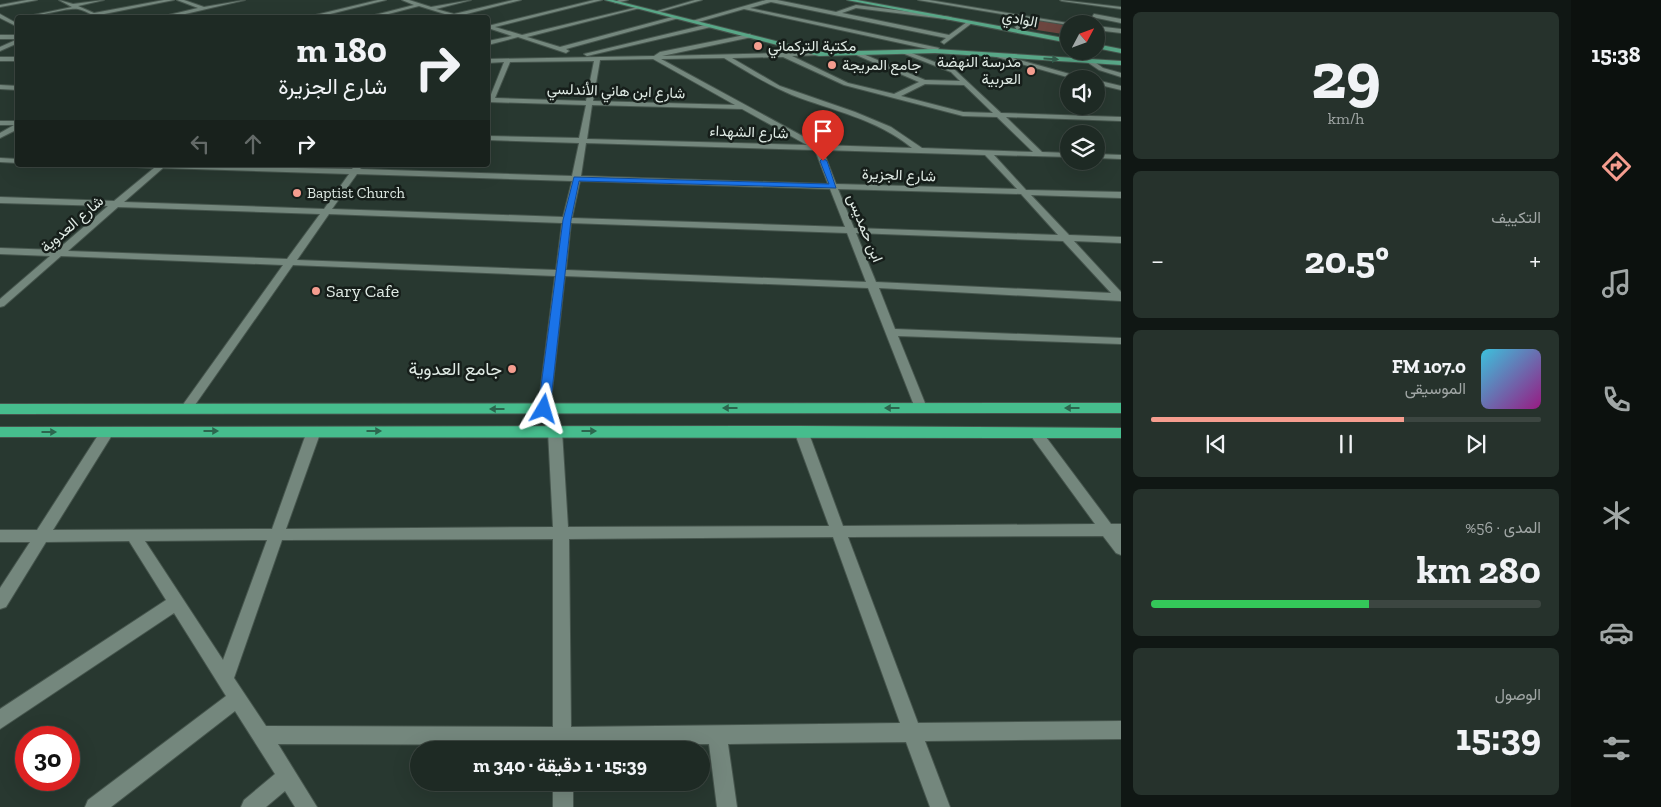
<!DOCTYPE html>
<html lang="ar">
<head>
<meta charset="utf-8">
<style>
  :root { --surface:#1e2a24; --page:#26322c; --text:#f1f3f6; --muted:#a1a7a6; --line:#3c4641; --accent:#f59d8f }
  body { margin:0; font-family:"Zilla Slab",Vazirmatn,serif; background:var(--page); color:var(--text); direction:rtl; height:100vh; display:flex; flex-direction:column; font-size:19px; white-space:nowrap }
  * { box-sizing:border-box; margin:0 }
  p { font-size:16px; color:var(--muted) }
  .icon { flex:none; width:28px; height:28px; fill:none; stroke:currentColor; stroke-width:2; stroke-linecap:round; stroke-linejoin:round }
  .map { position:relative; flex:1; overflow:hidden; direction:ltr }
  .side { display:flex; flex-direction:column; gap:12px; padding:12px; background:#101714; width:450px }
  .side>* { flex:none }
  .guide { position:absolute; left:15px; top:15px; width:475px; height:152px; border-radius:5px; box-shadow:0 5px 20px #0002,0 0 0 1px var(--line); direction:rtl; background:#1e2a24; color:var(--text); overflow:hidden }
  .needle { width:32px; rotate:49deg }
  .buttons { position:absolute; left:1060px; top:15px; display:grid; gap:10px }
  .buttons a { display:grid; place-items:center; width:45px; height:45px; border-radius:50%; background:var(--surface); box-shadow:0 5px 20px #0002,0 0 0 1px var(--line); font-size:25px }
  .speed { position:absolute; left:15px; top:726px; display:flex; gap:10px; font-size:25px; font-weight:700; text-align:center }
  .speed>* { display:grid; place-content:center; width:65px; height:65px; border-radius:50%; background:var(--surface); box-shadow:0 5px 20px #0002,0 0 0 1px var(--line); line-height:1 }
  .speed .limit { border:8px solid #d22; background:#fff; color:#111 }
  .pin { position:absolute; display:grid; place-items:center; width:42px; height:42px; color:#fff; margin:-51px -21px; border-radius:50% 50% 50% 0; rotate:-45deg; box-shadow:0 0 5px #0007 }
  .pin .icon { rotate:45deg }
  .me { position:absolute; width:55px; margin:-28px; rotate:7deg; stroke-linejoin:round; filter:drop-shadow(0 0 4px #0008) }
  .turn { display:flex; align-items:center; gap:18px; height:105px; padding:0 20px; font-size:22px }
  .turn .icon { width:65px; height:65px; stroke-width:2.5 }
  .turn b { display:block; font-size:35px; line-height:42px }
  .lanes { display:flex; align-items:center; height:48px; padding:0 20px; background:#0003; justify-content:center; gap:25px; direction:ltr }
  .lanes .off { opacity:.35 }
  .big { font-size:38px; font-weight:700; line-height:1.1 }
  .side .card { flex:1; display:flex; flex-direction:column; justify-content:center; gap:8px; min-width:0; padding:0 18px; border-radius:8px; background:var(--page) }
  .side .dial { align-items:center; gap:0 }
  .dial b { font-size:65px; line-height:1 }
  .song { display:flex; align-items:center; gap:15px }
  .cover { width:60px; height:60px; border-radius:8px; background:linear-gradient(135deg,hsl(190 70% 55%),hsl(310 70% 35%)) }
  .played { height:5px; border-radius:2px; background:linear-gradient(90deg,var(--accent) 65%,var(--line) 65%) }
  .keys { display:flex; justify-content:space-around; direction:ltr }
  .heat { display:flex; justify-content:space-between; align-items:center; font-size:28px; direction:ltr }
  .charge { height:8px; border-radius:4px; background:linear-gradient(90deg,#34c759 56%,var(--line) 0) }
  .trip { position:absolute; left:410px; top:741px; width:300px; height:50px; border-radius:25px; background:var(--surface); box-shadow:0 5px 20px #0002,0 0 0 1px var(--line); font-weight:700; line-height:50px; text-align:center; direction:rtl }
  main { display:flex; flex:1; min-height:0 }
  .tabs { display:flex; flex-direction:column; width:90px; justify-content:space-around; align-items:center; background:#0c110e; color:var(--muted) }
  .tabs .icon { width:35px; height:35px }
  .tabs .on { color:var(--accent) }
  .tabs b { font-size:22px; color:var(--text) }
  .map>svg:first-child { display:block }
  .green { fill:#6c453f }
  .lines { fill:none; stroke-linecap:round; stroke-linejoin:round }
  .minor-casing { stroke:#46554d; stroke-width:2 }
  .major-casing { stroke:#46554d; stroke-width:2 }
  .highway-casing { stroke:#46554d; stroke-width:2 }
  .minor { fill:#74877d; fill-rule:evenodd }
  .major { fill:#58a787; fill-rule:evenodd }
  .highway { fill:#46bd8d; fill-rule:evenodd }
  .oneway { fill:#345c4b }
  .oneway2 { fill:#2c664e }
  .route { fill:#1a73e8; stroke:#114b97 }
  .poi-dot { fill:#f59d8f; stroke:#161e1a; stroke-width:2 }
  .labels { text-anchor:middle; stroke-width:5; stroke-linejoin:round; paint-order:stroke }
  .far-street-label { font-size:15px; fill:#dfeae4; stroke:#161e1a }
  .far-poi-label { font-size:15px; fill:#dfeae4; stroke:#161e1a; text-anchor:start }
  .poi-label { font-size:18px; fill:#dfeae4; stroke:#161e1a; text-anchor:start }
</style>
</head>
<body>
<main>
<nav class="tabs">
<b>15:38</b>
<svg class="icon on" aria-label="directions" viewBox="0 0 24 24"><path d="M12 3l9 9-9 9-9-9zM9 14v-3h6M13 9l2 2-2 2"/></svg>
<svg class="icon" aria-label="music" viewBox="0 0 24 24"><path d="M9 18V5l10-2v13"/><circle cx="6" cy="18" r="3"/><circle cx="16" cy="16" r="3"/></svg>
<svg class="icon" aria-label="phone" viewBox="0 0 24 24"><path d="M5 4h4l2 5-3 2q2 4 5 5l2-3 5 2v4C11 20 4 13 5 4z"/></svg>
<svg class="icon" aria-label="climate" viewBox="0 0 24 24"><path d="M12 3v18M4 7l16 10M4 17L20 7"/></svg>
<svg class="icon" aria-label="car" viewBox="0 0 24 24"><path d="M5 17H2v-5l4-1 3-4h7l3 4 3 1v5h-3M9 17h6M6 11h13"/><circle cx="7" cy="17" r="2"/><circle cx="17" cy="17" r="2"/></svg>
<svg class="icon" aria-label="filters" viewBox="0 0 24 24"><path d="M4 7h16M4 17h16"/><circle cx="9" cy="7" r="2"/><circle cx="15" cy="17" r="2"/></svg>
</nav>
<section class="side">
<div class="card dial"><b>29</b><p>km/h</p></div>
<div class="card"><p>التكييف</p>
<div class="heat"><a>−</a><b class="big">20.5°</b><a>+</a></div>
</div>
<div class="card">
<div class="song"><i class="cover"></i><div><b>107.0 FM</b><p>الموسيقى</p></div></div>
<div class="played"></div>
<div class="keys"><svg class="icon" aria-label="previous" viewBox="0 0 24 24"><path d="M18 5L8 12l10 7zM5 5v14"/></svg><svg class="icon" aria-label="pause" viewBox="0 0 24 24"><path d="M8 5v14M16 5v14"/></svg><svg class="icon" aria-label="next" viewBox="0 0 24 24"><path d="M6 5l10 7-10 7zM19 5v14"/></svg></div>
</div>
<div class="card"><p>المدى · 56%</p><b class="big">280 km</b><div class="charge"></div></div>
<div class="card"><p>الوصول</p><b class="big">15:39</b></div>
</section>
<div class="map">
<svg width="1121" height="807" viewBox="0 0 1121 807">
  <rect width="100%" height="100%" fill="#283830"/>
  <!-- green -->
  <path class="green" d="M1034,19l35,6v10l-45,-7z
    M237,165h118l-3,5z"/>
  <g class="lines">
    <!-- minor casing -->
    <g class="minor-casing">
      <path id="minor" d="M27,0h10l-37,7v-2z
        M59,0l14,4 31,-4 -26,6 16,7 70,-13h10l-75,15 5,3c-10,0 -16,-7 -26,-9 -10,-2 -44,9 -59,9l53,-11z
        M177,0h7l20,7 41,-7 -77,18h-12l42,-10z
        M378,0h8l-72,18h-11z
        M402,0h7l22,7 40,-7 -35,9 18,5 59,-14h8l-70,18h-10l7,-3 -29,-9 -46,12h-10l51,-13z
        M594,0h8l-107,27 27,8 116,-28 2,1 -113,29 33,10 116,-31 3,2 -113,31 3,2 -3,2 -48,-16 -30,8v-4l24,-5 -24,-8v-2z
        M619,0h9l-12,3 -2,-1z
        M695,0h7l-46,13 -2,-1z
        M766,0h11l59,12 20,-7 95,12 2,3 -97,-12 -14,5 107,22 18,-13 5,1 -28,21 -3,-2 5,-4 -175,-36 -21,6 189,40 -2,3 -193,-42 -49,14 -3,-2z
        M918,0h11l145,24 -5,1 -38,-6 -14,11 -2,-3 11,-9z
        M1060,0l61,7v2l-59,-8z
        M0,14l18,10v3l-18,-9z
        M1094,14l27,5v4l-29,-6z
        M709,24l2,3 -124,29 -3,-2z
        M1096,26l25,3v4l-25,-3z
        M750,34l2,3 -90,19 157,-4 2,3 -29,1 56,27 46,11 25,-12 -65,-28 2,-3 69,29 35,1 -9,-9 -49,-19 2,-3 51,20 46,43 120,4v4l-115,-4 36,35 27,1v4l-75,-2 32,35 95,2v6l-90,-3 38,40 52,2v6l-47,-2 47,51v9l-242,-13 16,41 226,9v6l-223,-8 29,72 -6,4 -6,-4 -47,-120 -303,-12 -15,133 -6,4 -6,-4 17,-133 -262,-11 -103,147 -4,1 -6,-4 2,-3 101,-141 -222,-9 -57,50 -4,1v-8l50,-43 -50,-2v-6l57,2 51,-44 -108,-3v-6l114,4 40,-33 -18,-1 -4,-2 220,4 3,-4h5l2,2 -2,2 212,7 7,-33 -91,-3v-4l91,2 7,-33 -98,-3 16,-40 -16,1v-4l166,-3 6,-4zM783,57l61,28 119,31 34,1 36,35 -111,-4 -31,-21 -36,-15 -75,-26 -48,-28zM724,58c22,13 44,27 68,37 41,16 85,24 120,53l-93,-3 -158,-86zM653,59l82,46 -142,-4 7,-41zM594,61l-8,40 -91,-3 15,-36zM925,84l39,1 29,28 -30,-1 -62,-16zM592,105l150,4 65,36 -220,-6zM586,143l229,7 13,34 -247,-8zM823,150l162,5 32,34 -181,-5zM163,168l186,6 -25,35 -200,-7zM357,174l215,7 -9,36 -231,-8zM580,181l250,8 15,38 -273,-9zM838,189l183,5 37,41 -204,-7zM118,207l202,7 -33,45 -219,-8zM329,214l233,9 -6,47 -259,-10zM571,223l276,10 19,49 -300,-12zM856,233l207,8 48,52 -235,-11z
        M0,35h18v4h-18z
        M18,39v4l-18,8v-4z
        M1084,51h6l2,9 11,8 18,5v4l-22,-7 -12,-8z
        M995,53l89,25 1,1h-11l-81,-23z
        M0,57h18v4h-18z
        M1096,80l25,6v4l-25,-6z
        M0,85l18,1v4l-18,-1z
        M0,121h18v8l-18,9v-5l14,-8h-14z
        M1096,154l25,1v4l-25,-1z
        M0,158l18,1v4l-18,-1z
        M314,427l7,4 -35,98 267,-2 -5,-96 7,-4 7,4 6,96 261,-1 -35,-95 7,-4 7,4 35,95 252,-2 -67,-92 2,-3h10l71,95h10v31l-5,-2 -13,-17 -255,1 70,186 203,-2v18l-196,2 25,66h-20l-24,-65 -178,2 9,63h-20l-8,-63 -137,1v5h-20v-5l-274,-1 39,63h-22l-10,-16 -19,16h-25l3,-7 31,-26 -40,-63 -124,96h-26l3,-7 138,-104 -52,-83 -174,116v-20l166,-109 -37,-59 -83,1 -40,65 -6,2v-21l30,-46h-30v-12h37l65,-101 5,-1 7,4 -61,98 219,-1 35,-98zM833,537l67,186 -329,4 -2,-188zM553,539v188l-287,-1 -32,-48 48,-138zM267,540l-44,120 -78,-119z
        M553,782h20v25h-20z"/>
    </g>
    <!-- major casing -->
    <g class="major-casing">
      <path id="major" d="M605,0h8l206,52 116,-3 186,12v4l-186,-12 -116,3z
        M847,0h10l212,39v4z
        M1096,44l25,5v4l-25,-5z"/>
    </g>
    <!-- highway casing -->
    <g class="highway-casing">
      <path id="highway" d="M1121,403v10l-1121,1v-10z
        M801,426l320,2v10l-1121,-1v-10z"/>
    </g>
    <!-- minor -->
    <use href="#minor" class="minor"/>
    <!-- major -->
    <use href="#major" class="major"/>
    <!-- highway -->
    <use href="#highway" class="highway"/>
  </g>
  <!-- one-way arrows -->
  <defs><path id="oneway-solid" d="M-6-.8H1V-3.2L6.5 0L1 3.2V.8H-6Z" transform="scale(1.25)"/></defs>
  <use class="oneway" href="#oneway-solid" transform="translate(1051 59) rotate(4)"/>
  <g class="oneway2">
    <use href="#oneway-solid" transform="translate(730 408) rotate(180)"/>
    <use href="#oneway-solid" transform="translate(892 408) rotate(180)"/>
    <use href="#oneway-solid" transform="translate(1072 408) rotate(180)"/>
    <use href="#oneway-solid" transform="translate(497 409) rotate(180)"/>
    <use href="#oneway-solid" transform="translate(211 431)"/>
    <use href="#oneway-solid" transform="translate(374 431)"/>
    <use href="#oneway-solid" transform="translate(589 431)"/>
    <use href="#oneway-solid" transform="translate(49 432)"/>
  </g>
  <!-- route -->
  <path class="route" d="M823,158l4,3 9,27 -257,-7 -8,39 -21,189 -2,2h-8l-2,-2 25,-189 11,-43 255,7 -9,-23z"/>
  <!-- markers -->
  <g class="poi-dot">
    <circle cx="758" cy="46" r="5"/>
    <circle cx="832" cy="65" r="5"/>
    <circle cx="1031" cy="71" r="5"/>
    <circle cx="297" cy="193" r="5"/>
    <circle cx="316" cy="291" r="5"/>
    <circle cx="512" cy="369" r="5"/>
  </g>
  <g class="labels">
    <!-- far-street labels -->
    <g class="far-street-label">
      <text transform="translate(1020 19) rotate(11)" y="5">الوادي</text>
      <text transform="translate(616 91) rotate(2)" y="5">شارع ابن هاني الأندلسي</text>
      <text transform="translate(749 132) rotate(2)" y="5">شارع الشهداء</text>
      <text transform="translate(899 175) rotate(2)" y="5">شارع الجزيرة</text>
      <text transform="translate(72 224) rotate(-41)" y="5">شارع العدوية</text>
      <text transform="translate(865 228) rotate(68)" y="5">ابن حمديس</text>
    </g>
    <!-- far-poi labels -->
    <g class="far-poi-label">
      <text x="768" y="51">مكتبة التركماني</text>
      <text x="1021" y="67" text-anchor="end">مدرسة النهضة<tspan x="1021" dy="17">العربية</tspan></text>
      <text x="842" y="70">جامع المريجة</text>
      <text x="307" y="198">Baptist Church</text>
    </g>
    <!-- poi labels -->
    <g class="poi-label">
      <text x="326" y="297">Sary Cafe</text>
      <text x="502" y="375" text-anchor="end">جامع العدوية</text>
    </g>
  </g>
</svg>
<div class="buttons">
<a><svg class="needle" viewBox="-14 -14 28 28"><path d="M0-13l5 13h-10z" fill="#e53935"/><path d="M0 13l5-13h-10z" fill="#a1a7a6"/></svg></a>
<a><svg class="icon" aria-label="sound" viewBox="0 0 24 24"><path d="M4 9h4l5-4v14l-5-4H4zM17 9q2 3 0 6"/></svg></a>
<a><svg class="icon" aria-label="layers" viewBox="0 0 24 24"><path d="M12 4l9 5-9 5-9-5zM3 14l9 5 9-5"/></svg></a>
</div>
<div class="speed"><div class="limit">30</div></div>
<div class="pin" style="left:823px;top:161px;background:#d93025"><svg class="icon" aria-label="arrive" viewBox="0 0 24 24"><path d="M6 21V4h12l-3 4 3 4H6"/></svg></div>
<svg class="me" style="left:544px;top:409px" viewBox="-20 -20 40 40"><path d="M0-17L14 15 0 8-14 15z" fill="#1a73e8" stroke="#fff" stroke-width="4"/></svg>
<div class="trip">15:39 · 1 دقيقة · 340 m</div>
<div class="guide">
<div class="turn"><svg class="icon" aria-label="right" viewBox="0 0 24 24"><path d="M7 20v-9h11M14 6l5 5-5 5"/></svg><div><b>180 m</b>شارع الجزيرة</div></div>
<div class="lanes"><svg class="icon off" aria-label="left" viewBox="0 0 24 24"><path d="M17 20v-9H6M10 6l-5 5 5 5"/></svg><svg class="icon off" aria-label="ahead" viewBox="0 0 24 24"><path d="M12 20V5M6 11l6-6 6 6"/></svg><svg class="icon" aria-label="right" viewBox="0 0 24 24"><path d="M7 20v-9h11M14 6l5 5-5 5"/></svg></div>
</div>
</div>
</main>
</body>
</html>
